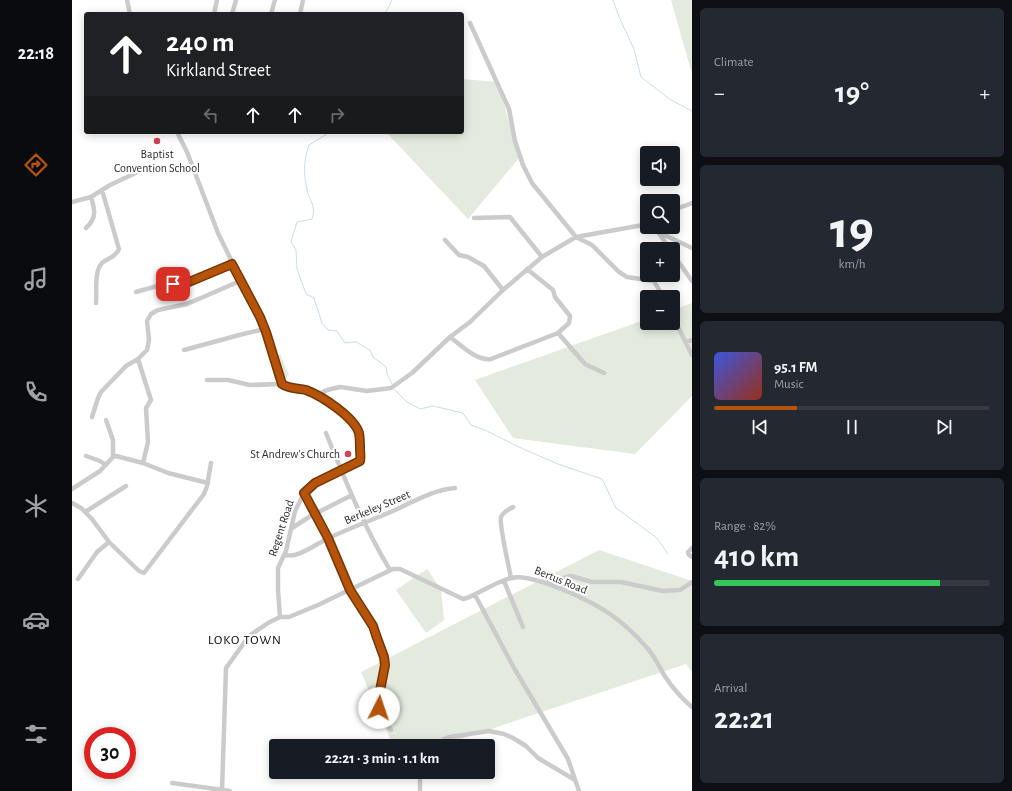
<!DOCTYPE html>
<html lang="en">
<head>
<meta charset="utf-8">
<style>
  :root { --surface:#171b24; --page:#242831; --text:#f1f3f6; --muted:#9ea1a6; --line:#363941; --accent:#b45309 }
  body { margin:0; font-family:"Alegreya Sans",sans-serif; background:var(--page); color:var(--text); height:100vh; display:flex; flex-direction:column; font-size:15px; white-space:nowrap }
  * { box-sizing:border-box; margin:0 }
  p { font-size:13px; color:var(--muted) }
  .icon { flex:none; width:22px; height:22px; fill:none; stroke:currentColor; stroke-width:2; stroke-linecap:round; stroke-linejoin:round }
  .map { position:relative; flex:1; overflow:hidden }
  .drawer { display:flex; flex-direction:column; gap:8px; padding:8px; background:#0d0f14; width:320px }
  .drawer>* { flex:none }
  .top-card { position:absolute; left:12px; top:12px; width:380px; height:122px; border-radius:4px; box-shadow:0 2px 10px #0003; background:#202124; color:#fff; overflow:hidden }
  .fabs { position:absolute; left:568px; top:146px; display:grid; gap:8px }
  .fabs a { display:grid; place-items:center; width:40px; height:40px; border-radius:4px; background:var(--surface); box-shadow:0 2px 10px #0003; font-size:20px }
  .speed { position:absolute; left:12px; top:727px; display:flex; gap:8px; font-size:20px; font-weight:700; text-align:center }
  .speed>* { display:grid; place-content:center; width:52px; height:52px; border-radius:50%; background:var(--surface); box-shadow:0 2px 10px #0003; line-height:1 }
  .speed .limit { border:6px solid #d22; background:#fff; color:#111 }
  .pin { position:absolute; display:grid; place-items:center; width:34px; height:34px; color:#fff; margin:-17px; border-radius:8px; box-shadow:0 2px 6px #0006 }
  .me { position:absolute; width:44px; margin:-22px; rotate:4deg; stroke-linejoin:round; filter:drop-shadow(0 0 3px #0008) }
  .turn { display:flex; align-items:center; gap:14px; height:84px; padding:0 16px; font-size:18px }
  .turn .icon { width:52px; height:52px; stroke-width:2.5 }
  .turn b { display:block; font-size:28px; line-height:34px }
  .lanes { display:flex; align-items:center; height:38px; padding:0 16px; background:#0003; justify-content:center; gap:20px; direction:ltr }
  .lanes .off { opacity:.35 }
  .big { font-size:30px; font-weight:700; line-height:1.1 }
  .drawer .tile { flex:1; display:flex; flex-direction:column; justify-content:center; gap:6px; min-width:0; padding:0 14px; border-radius:6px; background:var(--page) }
  .drawer .dial { align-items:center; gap:0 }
  .dial b { font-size:52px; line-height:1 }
  .song { display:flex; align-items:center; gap:12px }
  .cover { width:48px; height:48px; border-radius:6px; background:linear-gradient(135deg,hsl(230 70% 55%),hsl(10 70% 35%)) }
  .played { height:4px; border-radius:2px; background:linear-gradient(90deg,var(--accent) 30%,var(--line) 30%) }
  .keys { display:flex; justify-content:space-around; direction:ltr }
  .heat { display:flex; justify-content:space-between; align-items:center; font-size:22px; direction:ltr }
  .charge { height:6px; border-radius:3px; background:linear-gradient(90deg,#34c759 82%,var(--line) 0) }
  .trip { position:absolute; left:197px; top:739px; width:226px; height:40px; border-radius:4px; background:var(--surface); box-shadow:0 2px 10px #0003; font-weight:700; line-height:40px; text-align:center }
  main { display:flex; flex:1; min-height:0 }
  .tabs { display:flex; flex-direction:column; width:72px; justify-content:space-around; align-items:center; background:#090b0e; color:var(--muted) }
  .tabs .icon { width:28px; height:28px }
  .tabs .selected { color:var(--accent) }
  .tabs b { font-size:18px; color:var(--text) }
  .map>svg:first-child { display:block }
  .green { fill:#e4eadd }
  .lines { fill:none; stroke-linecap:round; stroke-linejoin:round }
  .stream { stroke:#cadde8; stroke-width:1 }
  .minor { stroke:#cbcbcb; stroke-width:4.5 }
  .route-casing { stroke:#753606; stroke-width:10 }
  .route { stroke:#b45309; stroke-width:7 }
  .poi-dot { fill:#d34152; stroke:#fff; stroke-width:1.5 }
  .labels { text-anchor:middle; stroke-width:4; stroke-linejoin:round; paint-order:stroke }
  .poi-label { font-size:12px; fill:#2e2e2e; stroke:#fff }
  .street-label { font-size:12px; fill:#2e2e2e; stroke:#fff }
  .neighbourhood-label { font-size:13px; letter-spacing:1px; fill:#000; stroke:#fff }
</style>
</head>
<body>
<main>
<nav class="tabs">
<b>22:18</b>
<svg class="icon selected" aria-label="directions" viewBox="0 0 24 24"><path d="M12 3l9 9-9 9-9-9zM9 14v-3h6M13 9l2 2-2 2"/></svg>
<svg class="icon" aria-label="music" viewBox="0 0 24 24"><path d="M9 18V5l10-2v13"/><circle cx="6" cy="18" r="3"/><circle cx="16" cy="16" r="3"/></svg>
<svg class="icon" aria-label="phone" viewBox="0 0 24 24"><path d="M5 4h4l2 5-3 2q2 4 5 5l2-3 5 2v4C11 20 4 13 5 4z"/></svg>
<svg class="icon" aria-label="climate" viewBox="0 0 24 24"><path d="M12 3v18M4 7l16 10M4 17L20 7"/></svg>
<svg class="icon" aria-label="car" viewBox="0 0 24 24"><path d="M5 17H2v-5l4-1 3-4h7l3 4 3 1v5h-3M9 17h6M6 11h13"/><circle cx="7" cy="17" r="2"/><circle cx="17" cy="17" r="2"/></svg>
<svg class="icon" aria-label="filters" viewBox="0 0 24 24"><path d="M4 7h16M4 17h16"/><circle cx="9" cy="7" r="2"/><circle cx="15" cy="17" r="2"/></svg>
</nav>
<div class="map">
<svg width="620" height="791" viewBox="0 0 620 791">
  <rect width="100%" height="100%" fill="#fff"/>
  <!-- green -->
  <path class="green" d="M599,0h21v74z
    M390,79l36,3 21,76 -51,61 -82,-87h76z
    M620,303v93l-57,58 -122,-16 -38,-58 172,-61v4h26v-13z
    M208,354l9,21 -7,6 -7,-2c-5,-10 -1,-18 5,-25z
    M527,550l93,31v91l-6,-8 -246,82h-47l-32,-74z
    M355,569l14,20 3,31 -18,13 -30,-43z"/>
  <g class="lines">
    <!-- stream -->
    <path class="stream" d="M541,0l6,17 15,32 7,28 30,23 21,11
      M313,14l7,-14
      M258,132l-21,13c-5,16 -6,27 -2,44 2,12 10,17 5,30l-15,3 -6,20 5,8 1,19 9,25 8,4 8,25 6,7 9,1 8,12 11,-1 14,8 3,7 13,10 1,7 5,10
      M322,389l13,13 13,7 13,-3 30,7 8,12 16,6 34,17 37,16 44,15 14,29 41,30 11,16"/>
    <!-- minor -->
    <path class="minor" d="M55,0l3,14
      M142,14l3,-14
      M160,14l4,-14
      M199,14l4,-14
      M228,14l3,-14
      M398,23l39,86 6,32 8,24 9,18 44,54 16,8 27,27 8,5 27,4 9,16
      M105,132l10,20 31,81 48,99 16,52c7,5 16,4 24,6 15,6 46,26 52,41 3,9 2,19 3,28l-1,2 -45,22 -4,3 -8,9 -8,16 -9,40 -8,17v22l2,27
      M0,202l19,-5
      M601,210l19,-7
      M402,218l36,-1 32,40
      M576,227l10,5 12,17
      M14,228c11,-10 9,-18 5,-31l19,-12 32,-15h51
      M586,232l34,16
      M373,240l14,15 9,2 16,9 19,24
      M601,254l19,27
      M64,292l25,-7h16l12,-3 43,-18
      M24,303c1,-12 -2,-32 6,-40 6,-5 14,-6 17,-14l-17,-59
      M601,317l19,38
      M486,333l27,31 19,9
      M378,337c11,8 26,24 41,22l67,-26 11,-10 1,-7 -15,-19 -2,-7 -26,-21
      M614,342l6,-2
      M112,350l59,-16 22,-5
      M66,359l13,41 -5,8 2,34 -5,21
      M135,380h21l22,5 32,-1
      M245,395l10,-5 13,-3 27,4 24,-3 21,-15 38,-36 20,-15 33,-32 39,-33 34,-20 67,-12 4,2
      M20,417l6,-19 3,-6 25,-26 12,-7 9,-9 2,-10 -2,-19 4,-7 7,-4 29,-6 53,-23
      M34,420l7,20v17
      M254,433c19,47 38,94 64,137
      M14,456l14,5 6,4
      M0,489l28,-18 13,-14 3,-1 27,7 25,10 40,10
      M232,493l24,45 22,52 27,45 7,22 1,8 -7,36 1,7 2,7 10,15
      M0,503l9,5 11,11 17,23 30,29 5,2 60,-79 3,-8 4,-23
      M13,512l41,-26
      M220,528l17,-11 43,-22
      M620,548l-4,4 1,3 3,2
      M213,555c14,3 29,-10 42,-16 22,-11 46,-19 68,-29 20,-9 38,-20 60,-22
      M439,578c-2,-11 -12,-53 -10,-61 2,-5 7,-7 12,-10
      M6,579l19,-27 12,-10
      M432,581l19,46
      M474,583l25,-7 21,6h29l42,9 17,-1 12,-8
      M403,595l39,73 54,91 11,32
      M365,746l7,-7 5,-2 40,-6 15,3 9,4 13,8 12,12 37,22
      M100,783l58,8
      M150,791l4,-123 23,-32 19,-13 12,-6h9l29,-12 75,-36h7l63,30 4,-1c12,-5 31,-17 44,-20 21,-6 80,23 99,36 13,9 27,22 38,35 7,8 11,17 16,26 8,12 17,23 28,32
      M348,791v-19"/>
  </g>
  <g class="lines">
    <!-- route casing -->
    <g class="route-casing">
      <path id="route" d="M101,284l16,-2 43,-18 28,53 6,15 16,52c7,5 16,4 24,6 16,6 48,27 53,43 1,5 1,11 1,16 0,4 1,8 0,12l-45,22 -11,10 24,45 22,52 23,36 3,9 8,22 1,8 -7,36 1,7"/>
    </g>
    <!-- route -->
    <use href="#route" class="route"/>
  </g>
  <!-- markers -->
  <g class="poi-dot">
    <circle cx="85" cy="141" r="4"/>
    <circle cx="276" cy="454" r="4"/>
  </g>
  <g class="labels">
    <!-- poi labels -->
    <g class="poi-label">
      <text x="85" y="158">Baptist<tspan x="85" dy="14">Convention School</tspan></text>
      <text x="268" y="458" text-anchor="end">St Andrew's Church</text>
    </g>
    <!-- street labels -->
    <g class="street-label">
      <text transform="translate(305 507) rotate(-23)" y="4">Berkeley Street</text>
      <text transform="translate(209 528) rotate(-72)" y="4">Regent Road</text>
      <text transform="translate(489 580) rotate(22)" y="4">Bertus Road</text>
    </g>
    <!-- neighbourhood labels -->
    <g class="neighbourhood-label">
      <text x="173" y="644">LOKO TOWN</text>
    </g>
  </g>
</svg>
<div class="fabs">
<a><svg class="icon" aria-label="sound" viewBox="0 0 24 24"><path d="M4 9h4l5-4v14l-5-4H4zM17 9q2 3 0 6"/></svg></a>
<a><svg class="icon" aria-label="search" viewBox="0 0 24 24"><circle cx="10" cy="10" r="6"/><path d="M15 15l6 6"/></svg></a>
<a>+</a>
<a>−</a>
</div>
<div class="speed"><div class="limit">30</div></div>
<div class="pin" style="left:101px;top:284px;background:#d93025"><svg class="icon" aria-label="arrive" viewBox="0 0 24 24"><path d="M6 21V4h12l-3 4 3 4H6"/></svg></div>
<svg class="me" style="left:307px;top:708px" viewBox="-20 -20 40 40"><circle r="19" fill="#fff"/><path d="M0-13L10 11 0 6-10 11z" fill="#b45309"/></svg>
<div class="trip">22:21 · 3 min · 1.1 km</div>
<div class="top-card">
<div class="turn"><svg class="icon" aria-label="ahead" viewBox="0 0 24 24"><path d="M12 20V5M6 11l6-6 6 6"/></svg><div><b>240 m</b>Kirkland Street</div></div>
<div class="lanes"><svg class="icon off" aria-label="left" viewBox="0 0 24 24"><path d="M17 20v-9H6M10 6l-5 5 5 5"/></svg><svg class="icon" aria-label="ahead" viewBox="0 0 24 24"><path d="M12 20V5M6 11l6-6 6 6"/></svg><svg class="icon" aria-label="ahead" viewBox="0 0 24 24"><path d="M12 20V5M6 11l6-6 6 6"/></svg><svg class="icon off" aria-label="right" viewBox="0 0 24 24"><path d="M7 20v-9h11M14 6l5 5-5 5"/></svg></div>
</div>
</div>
<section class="drawer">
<div class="tile"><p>Climate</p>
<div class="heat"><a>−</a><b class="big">19°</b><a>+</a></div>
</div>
<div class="tile dial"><b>19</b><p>km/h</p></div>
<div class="tile">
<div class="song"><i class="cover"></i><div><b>95.1 FM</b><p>Music</p></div></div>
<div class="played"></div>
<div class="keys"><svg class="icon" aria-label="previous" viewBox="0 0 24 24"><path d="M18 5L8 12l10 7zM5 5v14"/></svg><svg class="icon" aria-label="pause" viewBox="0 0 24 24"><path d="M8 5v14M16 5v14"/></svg><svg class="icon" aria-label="next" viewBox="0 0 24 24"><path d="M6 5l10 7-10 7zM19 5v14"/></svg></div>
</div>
<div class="tile"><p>Range · 82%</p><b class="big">410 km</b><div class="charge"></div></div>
<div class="tile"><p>Arrival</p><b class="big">22:21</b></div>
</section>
</main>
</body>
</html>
